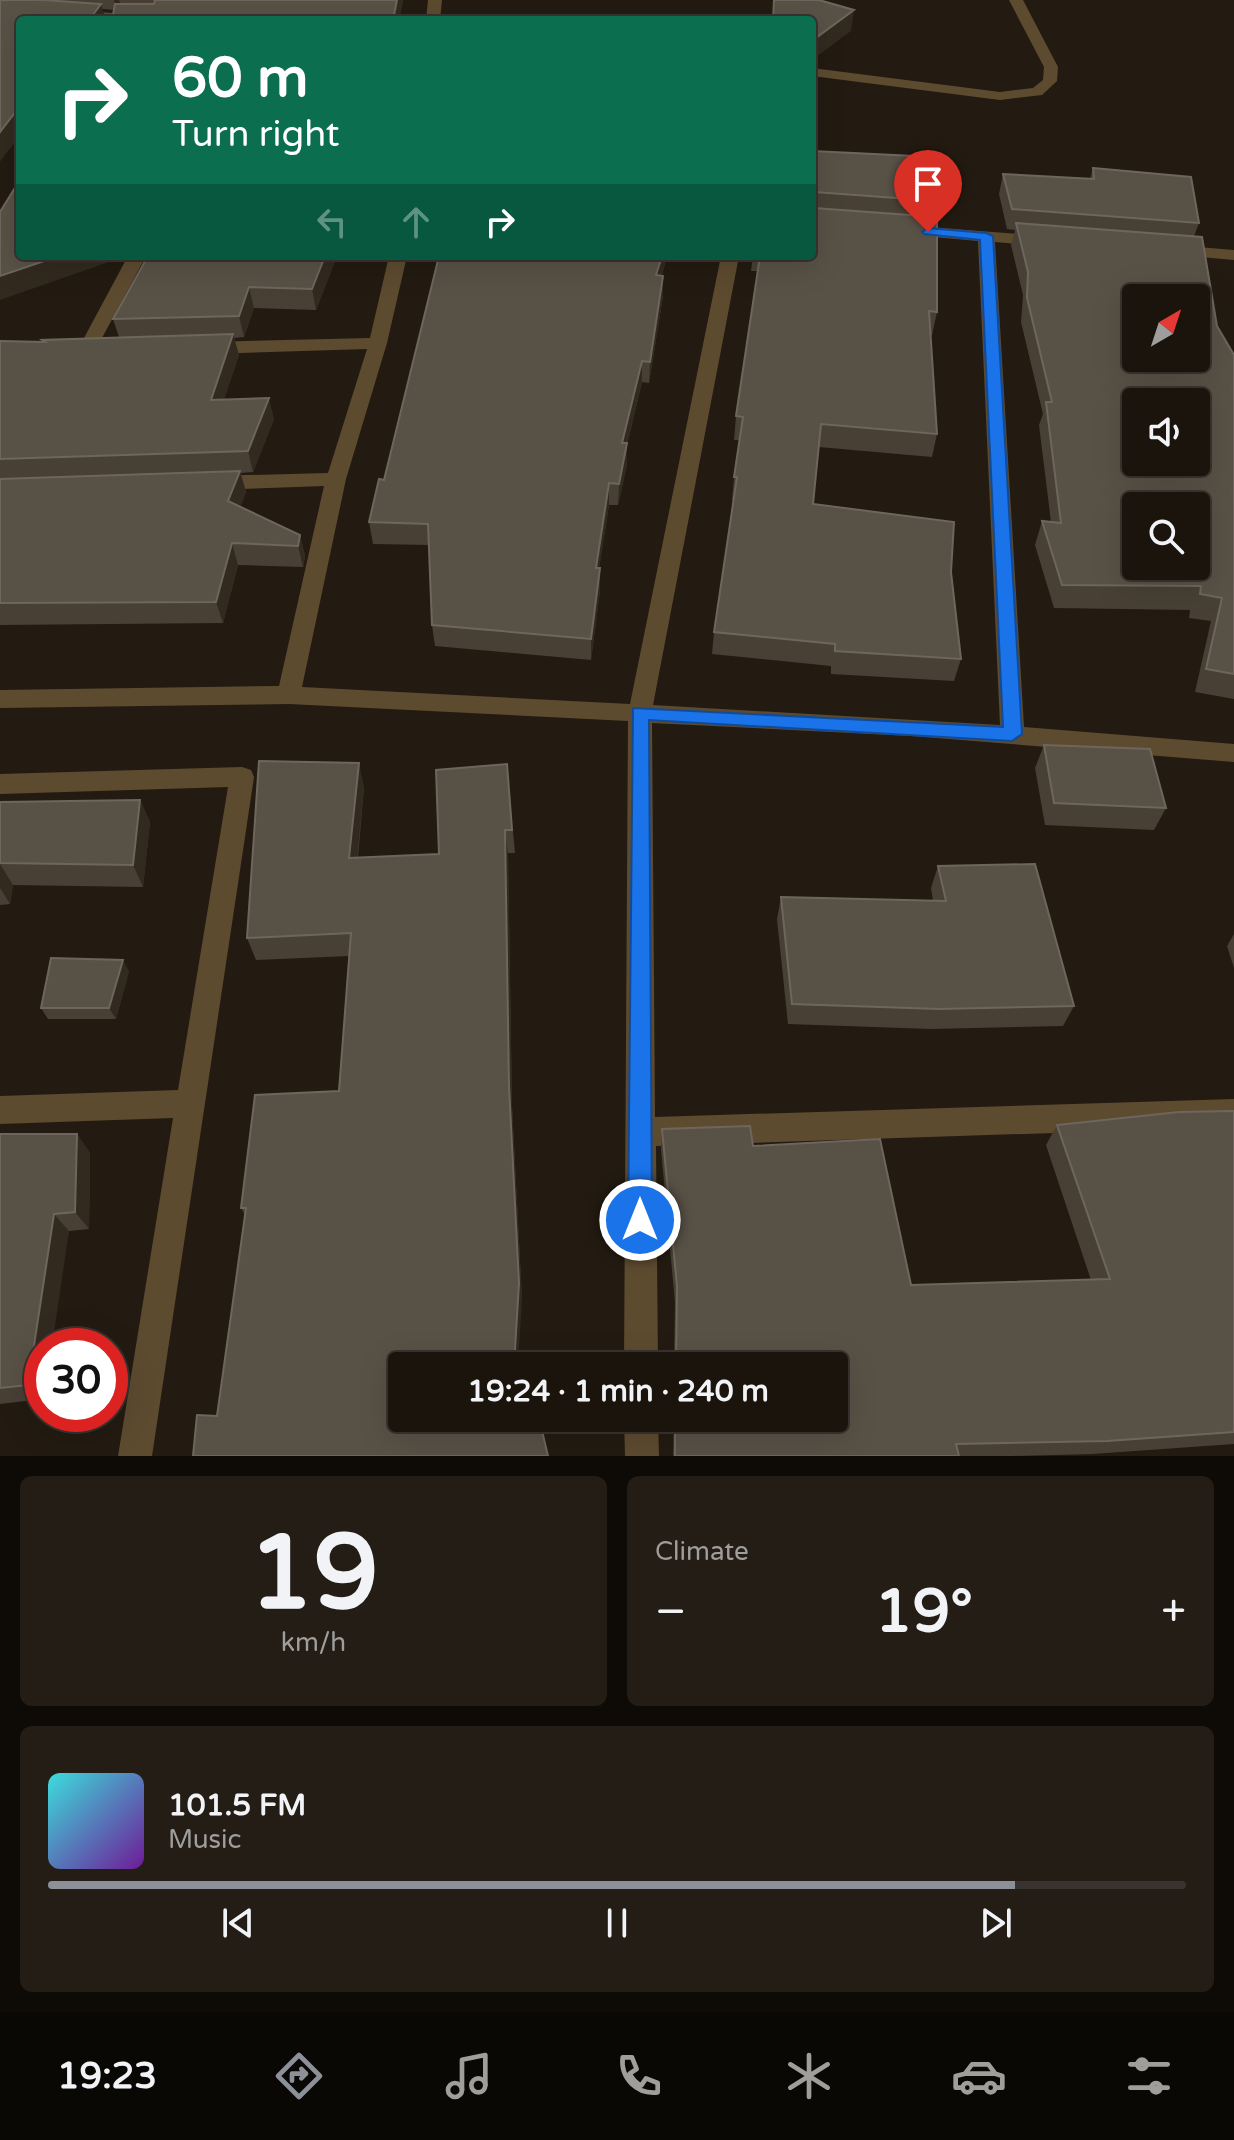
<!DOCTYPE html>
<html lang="en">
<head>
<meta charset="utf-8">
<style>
  :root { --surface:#1a140d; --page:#231d16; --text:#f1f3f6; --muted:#9f9e9d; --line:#38332e; --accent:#8c9099 }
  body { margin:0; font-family:"Varela Round",sans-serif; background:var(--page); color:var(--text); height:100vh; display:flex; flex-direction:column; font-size:30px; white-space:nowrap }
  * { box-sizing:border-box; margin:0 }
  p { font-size:26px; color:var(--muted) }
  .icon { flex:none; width:44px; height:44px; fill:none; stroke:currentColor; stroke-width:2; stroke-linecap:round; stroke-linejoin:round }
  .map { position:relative; height:1456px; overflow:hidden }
  .drawer { display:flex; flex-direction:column; gap:20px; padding:20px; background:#0e0b07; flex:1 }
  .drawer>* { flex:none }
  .top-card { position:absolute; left:16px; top:16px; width:800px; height:244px; border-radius:8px; box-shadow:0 8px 32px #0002,0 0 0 2px var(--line); background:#0b6e4f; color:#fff; overflow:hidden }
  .needle { width:52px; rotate:39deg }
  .fabs { position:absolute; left:1122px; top:284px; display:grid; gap:16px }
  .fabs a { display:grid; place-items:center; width:88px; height:88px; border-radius:8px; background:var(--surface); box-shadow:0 8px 32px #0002,0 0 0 2px var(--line); font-size:40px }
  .speed { position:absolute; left:24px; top:1328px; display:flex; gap:16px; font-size:40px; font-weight:700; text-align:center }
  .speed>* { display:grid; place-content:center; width:104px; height:104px; border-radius:50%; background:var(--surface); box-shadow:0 8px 32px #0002,0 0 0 2px var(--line); line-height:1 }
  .speed .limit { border:12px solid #d22; background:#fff; color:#111 }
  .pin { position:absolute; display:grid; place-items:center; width:68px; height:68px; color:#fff; margin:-82px -34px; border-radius:50% 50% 50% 0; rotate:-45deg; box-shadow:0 0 8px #0007 }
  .pin .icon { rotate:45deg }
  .me { position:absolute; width:88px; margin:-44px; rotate:0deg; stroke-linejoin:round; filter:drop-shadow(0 0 6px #0008) }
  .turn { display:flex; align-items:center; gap:28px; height:168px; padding:0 24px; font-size:36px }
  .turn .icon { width:104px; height:104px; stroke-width:2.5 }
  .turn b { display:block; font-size:56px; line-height:68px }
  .lanes { display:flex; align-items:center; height:76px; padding:0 24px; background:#0003; justify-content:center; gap:40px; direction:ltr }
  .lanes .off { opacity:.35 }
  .big { font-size:60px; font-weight:800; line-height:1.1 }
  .drawer .card { flex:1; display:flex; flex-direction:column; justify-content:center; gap:12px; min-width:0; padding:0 28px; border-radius:12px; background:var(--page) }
  .drawer .dial { align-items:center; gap:0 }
  .dial b { font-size:104px; line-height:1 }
  .song { display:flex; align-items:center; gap:24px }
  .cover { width:96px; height:96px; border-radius:12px; background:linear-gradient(135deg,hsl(180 70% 55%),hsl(280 70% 35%)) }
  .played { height:8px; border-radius:4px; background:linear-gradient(90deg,var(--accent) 85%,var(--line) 85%) }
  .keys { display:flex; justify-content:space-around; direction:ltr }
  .heat { display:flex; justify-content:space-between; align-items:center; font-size:44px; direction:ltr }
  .drawer .tiles { flex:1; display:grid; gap:20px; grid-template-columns:1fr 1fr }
  .card:last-child { grid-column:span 2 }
  .trip { position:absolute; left:388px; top:1352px; width:460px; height:80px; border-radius:8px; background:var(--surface); box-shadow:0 8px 32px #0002,0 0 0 2px var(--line); font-weight:800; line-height:80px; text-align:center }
  .dock { display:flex; height:128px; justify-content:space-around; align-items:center; background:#0a0805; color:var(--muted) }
  .dock .icon { width:56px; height:56px }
  .dock .current { color:var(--accent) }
  .dock b { font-size:36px; color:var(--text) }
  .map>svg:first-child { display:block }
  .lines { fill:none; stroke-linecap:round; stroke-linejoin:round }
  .minor { fill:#5d4b30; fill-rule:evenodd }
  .wall { fill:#484035 }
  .shaded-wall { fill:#322a1f }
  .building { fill:#585146; stroke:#6e665d; stroke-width:2; fill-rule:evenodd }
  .route { fill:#1a73e8; stroke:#114b97; stroke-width:2 }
</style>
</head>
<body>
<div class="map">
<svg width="1234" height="1456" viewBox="0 0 1234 1456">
  <rect width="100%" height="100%" fill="#231b11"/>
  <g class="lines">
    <!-- minor -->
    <path class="minor" d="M428,0h14l-2,20h-14z
      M1009,0h14l35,67 -1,14 -15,14 -42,5 -188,-24v-8l188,24 33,-4 10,-8 1,-13z
      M74,10l78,6 7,4 -90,-3 -2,-3z
      M905,225l139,11 8,5 -8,5 -49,-4 29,485 210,17v18l-323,-26 -259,-13 3,394 579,-18v28l-578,19 2,220h-34l4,-645 -339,-17 -289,4v-18l279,-4 45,-200 -114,4 -10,-7 10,-7 118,-3 39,-124 -161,5 -9,-6 9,-6 164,-4 19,-82h18l-20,87 -41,136 -44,208 328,17 91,-448h18l-86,449 347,20 -22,-484 -79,-7 -2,-4z
      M1173,245l61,5v10l-67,-6 -2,-4z
      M128,256h18l-51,95 -2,4h-14l-2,-4z
      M242,767l9,3 3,7 -102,679h-34l55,-338 -173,6v-28l178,-6 50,-303 -228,7v-20z
      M624,1418h34l1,38h-34z"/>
  </g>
  <!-- wall -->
  <path class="wall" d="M0,0h403l-4,20h-287l2,-10 -11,-1 -83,11v115l-20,26z
    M812,151l124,50 -3,16 4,95 -5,23h-2l7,99 -5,23 -113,-10 -6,57 138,68 10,87 -7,22 -123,-7v-8l-119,-12 2,-22 19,-132h-1l2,-23 5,-37h-5l2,-24 22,-145h-7l2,-15h59z
    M1093,168l106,55 -5,13 23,90 17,29v344l-39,-7 16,-71 -22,-3 1,-8 -136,-2 -19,-63 7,-24 9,1 -12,-97 4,-11 -22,-92 2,-27 -12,-50 4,-15 -8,-1 -8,-35 4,-20 87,5z
    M337,256l-21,54 -62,-2 -10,29 -10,1 5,17 -15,44 50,20 -21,53 -12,1 5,19 -6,15 60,28 5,21 -2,11 -65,-2 -15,58 -223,2v-284l43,1 -1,-2 77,-3 -6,-18z
    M439,256h228l-5,19 1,1v20l-14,87 -7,-1 -15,63v20l-9,40h-9l-10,63 1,22 -9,70 -156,-14 -3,-21 -3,-80 -56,-1 -4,-22 15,-42z
    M1044,745l122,63 -12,22 -109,-5 -10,-57z
    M507,764l8,89h-7l4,253 10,193 -305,117 28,-201 -4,-7 98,-117 10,-135 -93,4 -9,-22 117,-151 -6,70 81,-3z
    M140,800l10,22 -7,65 -130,-2 -3,19 -10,1v-103z
    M938,866l136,140 -11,20 -132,3 -143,-5 -11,-105 4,-22 152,4 -2,-13z
    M1234,934v34l-7,-22z
    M129,971l-13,48h-68l-7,-11z
    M1234,1111v333l-142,10 -80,2h-339l1,-38h160v-52h-160l1,-63 -14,-154 1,-20 91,17 158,139 180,-5 -45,-135 11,-20z
    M0,1134h77l13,19 -1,76 -20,2 -27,115v53l-42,5z"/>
  <!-- shaded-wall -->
  <path class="shaded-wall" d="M114,0h5l2,5 -5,5z
    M397,0h6l-4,20h-6z
    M101,4l5,16h-17z
    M854,10l-3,21 -39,29 1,-20z
    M20,106v29l-20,26v-29z
    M59,256h67l-126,44v-24z
    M325,256h12l-21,54 -4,-21z
    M662,256h5l-11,40v-21z
    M663,276v20l-14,87 1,-21z
    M249,287l5,21 -10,29 -5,-21z
    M233,334l6,21 -22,66 -6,-21z
    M642,361v21l-15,63v20l-9,40 1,-21 3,-41z
    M269,398l5,21 -21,53 -5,-21z
    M240,471l6,21 -12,30 -6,-21z
    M609,483v22l-13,84v-21z
    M300,535l5,21 -2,11 -5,-21z
    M232,543l6,22 -15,58 -7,-21z
    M600,568v22l-9,70v-21z
    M359,763l5,24 -9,94 -6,-23z
    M140,800l10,22 -7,65 -10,-22z
    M505,830l3,23 4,253 10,193 -4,67h-4z
    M0,864l13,21 -3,19 -10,-16z
    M123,960l6,11 -13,48 -7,-11z
    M77,1134l13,19 -1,76 -14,-17z
    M54,1214l15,17 -17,115h-10v50l-14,-11z"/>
  <!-- building -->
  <path class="building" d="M0,0h44l57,4 -12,16h-69v86l-20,26z
    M155,0h242l-4,20h-281l3,-16h39z
    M774,0h45l35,10 -41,30 -1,-20h-39z
    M812,151l123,6 1,44 -121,-9 -3,2z
    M1093,168l98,9 8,46 -187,-14 -9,-35 91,5z
    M20,185v71h39l-59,20v-64l16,-26z
    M812,197l2,11 123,9v95l-8,-1 8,123 -116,-10 -8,80 141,18 -3,50 10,87 -126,-8v-7l-121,-12 23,-155h-3l9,-60 -7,-1 24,-160h52z
    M1016,223l186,14 15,89 17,29v319l-28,-5 16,-71 -22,-4 1,-8 -139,-1 -20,-64 19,2 -15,-121h6l-25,-104 1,-26zM1136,298h60v60h-60zM1136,402h60v60h-60zM1136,506h60v60h-60z
    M148,256h177l-13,33 -63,-2 -10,29 -126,3z
    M439,256h223l-6,19 7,1 -13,86 -8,-1 -20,82h5l-8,41 -10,-1 -13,85h4l-9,71 -159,-14 -4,-101 -59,-2 10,-43 5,1z
    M233,334l-22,66 58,-2 -21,53 -248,8v-118l45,1 -3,-2z
    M240,471l-12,30 72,34 -2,11 -66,-3 -16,59 -216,1v-124z
    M1044,745l106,4 16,59 -112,-5z
    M259,761l100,2 -10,95 90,-4 -3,-84 71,-6 5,66h-7l4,256 10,197 -5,83h-112v52h137l9,38h-355l4,-41 20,1 29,-208h-5l14,-113 84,-4 12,-158 -104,5z
    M140,800l-7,65 -133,-2v-61z
    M1035,864l39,142 -135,3 -147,-5 -11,-107 165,4 -8,-35z
    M51,958l72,2 -14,48h-68z
    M1234,1111v321l-127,9 -151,3 3,12h-284v-38h159v-52h-158l1,-80 -15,-157 88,-3 3,20 127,-7 31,146 199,-6 -53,-154 122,-13z
    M0,1134h77l-2,78 -21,2 -26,171 -28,3z"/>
  <!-- route -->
  <path class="route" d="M928,228l58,5 7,3 29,498 -10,7 -363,-21 3,500 -4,8 -8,3 -8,-3 -4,-8 5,-512 370,19 -23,-487 -56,-6 -2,-2z"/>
</svg>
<div class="fabs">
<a><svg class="needle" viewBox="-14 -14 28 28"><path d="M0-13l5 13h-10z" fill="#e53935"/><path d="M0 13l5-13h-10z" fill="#9f9e9d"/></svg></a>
<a><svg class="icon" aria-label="sound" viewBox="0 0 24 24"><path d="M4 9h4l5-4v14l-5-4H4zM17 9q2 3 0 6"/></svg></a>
<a><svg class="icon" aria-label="search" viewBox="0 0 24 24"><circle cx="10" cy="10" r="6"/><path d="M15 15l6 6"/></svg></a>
</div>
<div class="speed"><div class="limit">30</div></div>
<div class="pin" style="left:928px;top:232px;background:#d93025"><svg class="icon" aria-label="arrive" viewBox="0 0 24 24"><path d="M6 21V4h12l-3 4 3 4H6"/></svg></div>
<svg class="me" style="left:640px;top:1220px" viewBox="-20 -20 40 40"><circle r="17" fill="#1a73e8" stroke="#fff" stroke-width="3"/><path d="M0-11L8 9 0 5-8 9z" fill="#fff"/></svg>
<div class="trip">19:24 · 1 min · 240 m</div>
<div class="top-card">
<div class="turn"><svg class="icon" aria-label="right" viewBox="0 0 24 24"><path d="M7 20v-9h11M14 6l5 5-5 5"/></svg><div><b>60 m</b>Turn right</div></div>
<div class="lanes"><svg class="icon off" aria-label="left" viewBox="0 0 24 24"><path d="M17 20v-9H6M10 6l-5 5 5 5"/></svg><svg class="icon off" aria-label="ahead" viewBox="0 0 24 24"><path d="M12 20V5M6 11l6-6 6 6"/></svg><svg class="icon" aria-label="right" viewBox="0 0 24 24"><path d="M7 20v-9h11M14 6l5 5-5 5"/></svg></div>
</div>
</div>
<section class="drawer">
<div class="tiles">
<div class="card dial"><b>19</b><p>km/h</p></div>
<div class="card"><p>Climate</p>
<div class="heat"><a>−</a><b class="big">19°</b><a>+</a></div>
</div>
<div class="card">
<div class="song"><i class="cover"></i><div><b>101.5 FM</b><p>Music</p></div></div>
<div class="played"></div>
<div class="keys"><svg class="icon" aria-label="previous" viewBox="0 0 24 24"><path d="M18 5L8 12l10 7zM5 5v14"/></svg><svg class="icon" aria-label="pause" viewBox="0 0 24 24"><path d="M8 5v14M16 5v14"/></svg><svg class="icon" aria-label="next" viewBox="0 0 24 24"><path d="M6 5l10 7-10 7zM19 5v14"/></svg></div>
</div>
</div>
</section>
<nav class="dock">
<b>19:23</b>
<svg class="icon current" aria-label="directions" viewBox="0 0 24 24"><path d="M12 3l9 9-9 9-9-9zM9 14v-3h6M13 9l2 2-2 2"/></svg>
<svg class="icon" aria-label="music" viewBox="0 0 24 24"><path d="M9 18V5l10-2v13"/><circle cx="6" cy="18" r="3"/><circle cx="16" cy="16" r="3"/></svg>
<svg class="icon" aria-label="phone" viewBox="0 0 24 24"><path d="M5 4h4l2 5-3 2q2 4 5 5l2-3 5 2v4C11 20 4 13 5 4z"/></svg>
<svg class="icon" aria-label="climate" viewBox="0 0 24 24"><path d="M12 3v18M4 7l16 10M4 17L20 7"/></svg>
<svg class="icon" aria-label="car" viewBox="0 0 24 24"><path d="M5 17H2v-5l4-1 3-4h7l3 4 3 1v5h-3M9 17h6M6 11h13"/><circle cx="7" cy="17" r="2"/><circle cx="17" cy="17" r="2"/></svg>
<svg class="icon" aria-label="filters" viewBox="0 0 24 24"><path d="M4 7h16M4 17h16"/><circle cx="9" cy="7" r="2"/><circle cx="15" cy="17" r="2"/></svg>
</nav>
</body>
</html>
